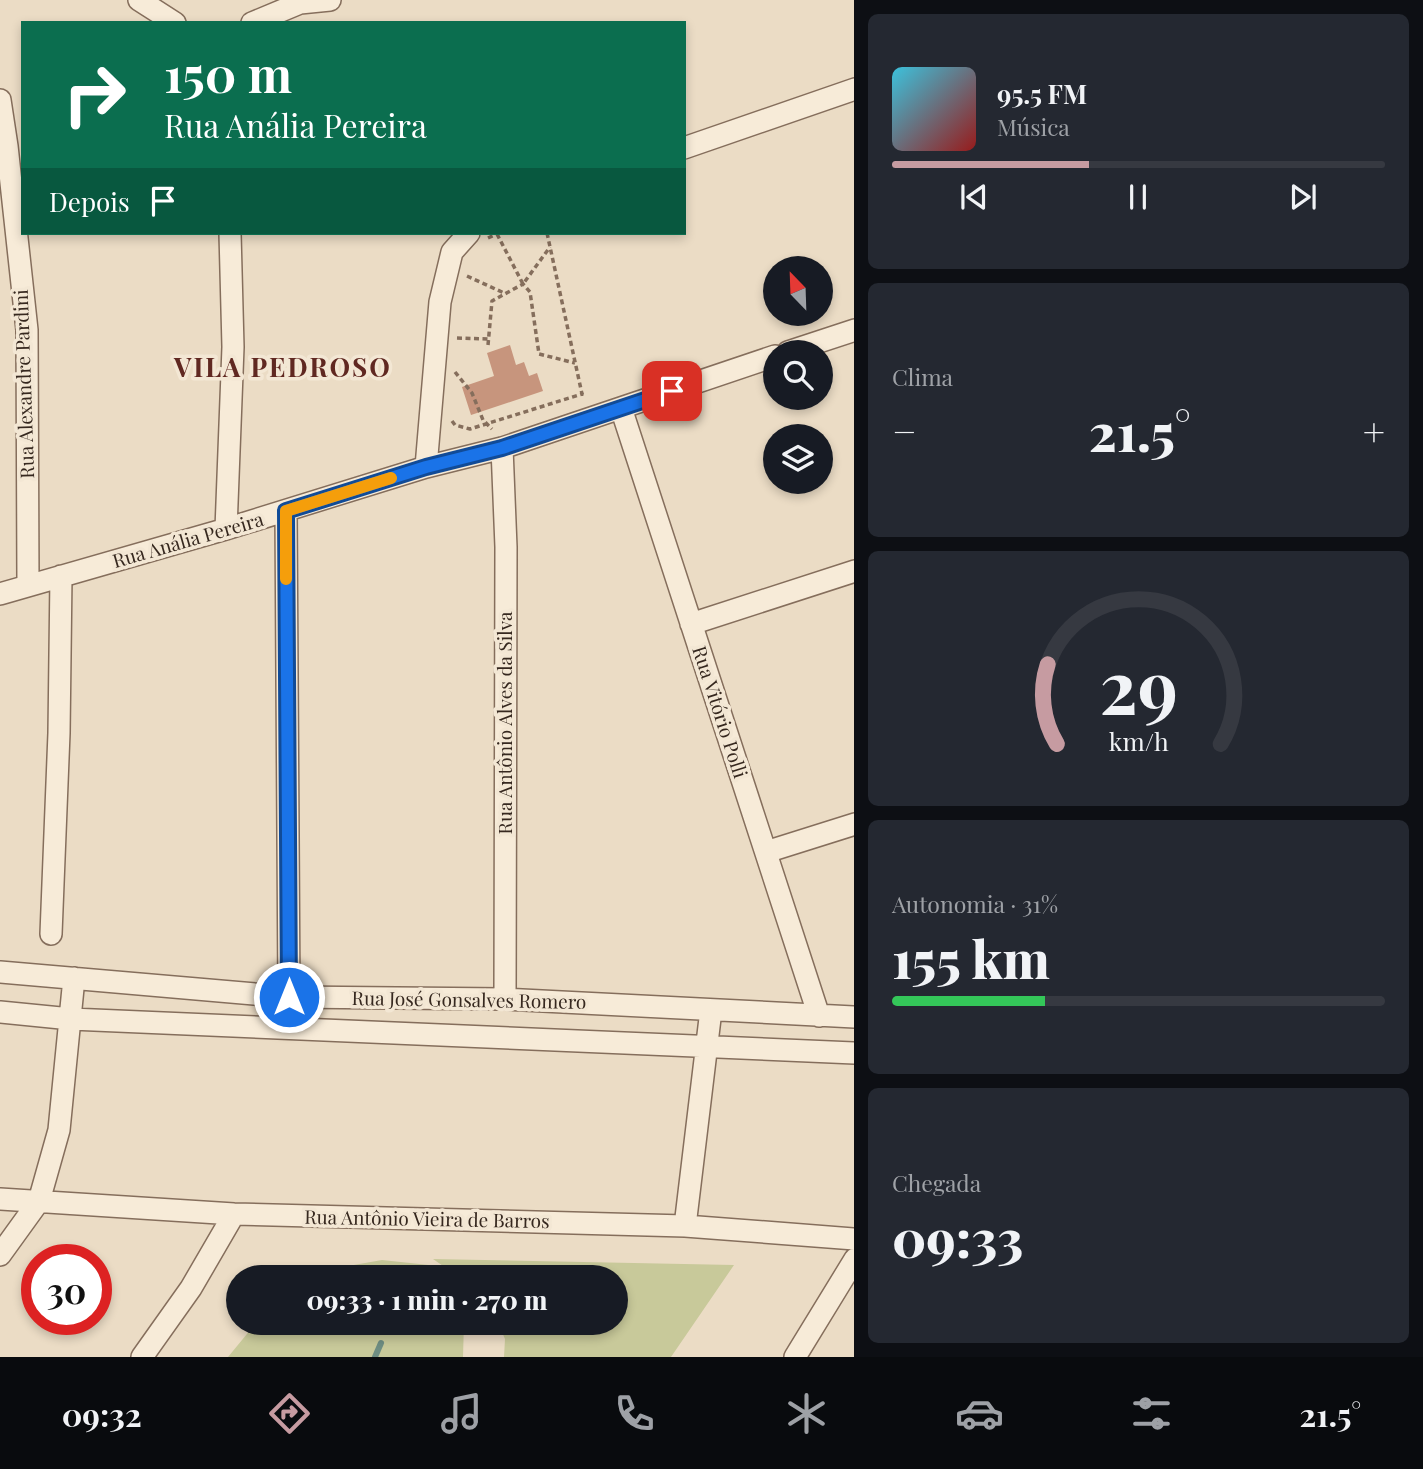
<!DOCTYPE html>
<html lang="pt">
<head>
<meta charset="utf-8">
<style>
  :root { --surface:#171b24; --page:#242831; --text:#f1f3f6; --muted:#9ea1a6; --line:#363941; --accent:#c69ba1 }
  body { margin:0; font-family:"Playfair Display",serif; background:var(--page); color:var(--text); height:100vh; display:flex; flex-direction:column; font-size:26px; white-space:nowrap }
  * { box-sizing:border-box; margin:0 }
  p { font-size:23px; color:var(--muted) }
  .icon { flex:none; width:38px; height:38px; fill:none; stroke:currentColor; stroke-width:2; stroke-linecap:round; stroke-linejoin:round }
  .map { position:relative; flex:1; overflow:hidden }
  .details { display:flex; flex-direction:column; gap:14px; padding:14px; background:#0d0f14; width:569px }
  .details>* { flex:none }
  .banner { position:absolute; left:21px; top:21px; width:665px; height:214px; border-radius:0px; box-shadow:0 4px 10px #0003; background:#0b6e4f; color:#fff; overflow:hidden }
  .needle { width:46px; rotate:337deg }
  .buttons { position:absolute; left:763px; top:256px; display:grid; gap:14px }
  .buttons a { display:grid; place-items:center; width:70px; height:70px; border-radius:50%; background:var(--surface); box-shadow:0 4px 10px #0003; font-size:35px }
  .speed { position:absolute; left:21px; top:1244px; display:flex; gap:14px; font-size:35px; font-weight:700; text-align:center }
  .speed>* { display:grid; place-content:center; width:91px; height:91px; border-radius:50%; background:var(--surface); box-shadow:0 4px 10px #0003; line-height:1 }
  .speed .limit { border:10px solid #d22; background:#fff; color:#111 }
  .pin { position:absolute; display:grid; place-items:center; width:60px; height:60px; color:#fff; margin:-30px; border-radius:14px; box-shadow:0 4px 10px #0006 }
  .me { position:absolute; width:77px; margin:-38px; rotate:0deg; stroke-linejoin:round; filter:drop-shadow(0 0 5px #0008) }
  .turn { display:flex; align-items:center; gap:24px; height:147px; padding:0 28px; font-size:32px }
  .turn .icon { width:91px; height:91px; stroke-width:2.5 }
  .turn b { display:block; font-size:49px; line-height:60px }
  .then { display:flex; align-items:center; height:66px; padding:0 28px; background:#0003; gap:14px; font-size:26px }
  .big { font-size:52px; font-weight:800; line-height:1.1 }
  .details .tile { flex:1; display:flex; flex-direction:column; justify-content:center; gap:10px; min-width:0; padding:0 24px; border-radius:10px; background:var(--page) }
  .details .dial { align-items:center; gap:0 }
  .dial svg { height:182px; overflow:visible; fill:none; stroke:var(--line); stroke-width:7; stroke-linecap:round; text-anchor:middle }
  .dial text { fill:var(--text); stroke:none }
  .song { display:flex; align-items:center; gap:21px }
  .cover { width:84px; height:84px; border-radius:10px; background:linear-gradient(135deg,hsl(190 70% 55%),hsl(0 70% 35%)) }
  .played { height:7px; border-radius:4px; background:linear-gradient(90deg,var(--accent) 40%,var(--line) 40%) }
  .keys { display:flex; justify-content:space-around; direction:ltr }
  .heat { display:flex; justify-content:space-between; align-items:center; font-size:38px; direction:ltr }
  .charge { height:10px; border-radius:5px; background:linear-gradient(90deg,#34c759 31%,var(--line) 0) }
  .trip { position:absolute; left:226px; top:1265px; width:402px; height:70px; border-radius:35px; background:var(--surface); box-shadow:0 4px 10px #0003; font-weight:800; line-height:70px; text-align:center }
  .tabs { display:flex; height:112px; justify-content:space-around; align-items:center; background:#090b0e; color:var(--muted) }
  .tabs .icon { width:49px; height:49px }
  .tabs .on { color:var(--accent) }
  .tabs b { font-size:32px; color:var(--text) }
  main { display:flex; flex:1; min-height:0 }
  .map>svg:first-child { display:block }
  .green { fill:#c8c99a }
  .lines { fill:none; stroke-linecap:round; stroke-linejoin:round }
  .stream { stroke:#6e8d82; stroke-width:6 }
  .building { fill:#c7957d }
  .minor-casing { stroke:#856e5c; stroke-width:24 }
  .path { stroke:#856e5c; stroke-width:3.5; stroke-dasharray:5 3.5; stroke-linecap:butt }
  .minor { stroke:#f7ebd8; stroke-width:21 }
  .route-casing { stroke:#114b97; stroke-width:18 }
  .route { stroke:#1a73e8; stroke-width:12 }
  .slow { stroke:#f59e0b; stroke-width:12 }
  .labels { text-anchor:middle; stroke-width:7; stroke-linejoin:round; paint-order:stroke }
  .street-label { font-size:19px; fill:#36281f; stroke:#f3e7d4 }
  .district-label { font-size:26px; font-weight:bold; letter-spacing:2px; fill:#602821; stroke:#f3e7d4 }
</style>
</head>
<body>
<main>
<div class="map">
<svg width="855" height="1357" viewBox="0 0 855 1357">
  <rect width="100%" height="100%" fill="#ebdcc5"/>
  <!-- green -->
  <path class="green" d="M433,1259l301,6 -63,92h-167l1,-18 -7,-16h118v-45l-157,-1z
    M382,1260l56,6 16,11h-155l4,-3z
    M256,1323h208l-1,34h-235z"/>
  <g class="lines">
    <!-- stream -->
    <path class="stream" d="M375,1357l6,-14"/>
  </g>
  <!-- building -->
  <path class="building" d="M510,345l6,20 8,-3 5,14 8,-3 6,18 -72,24 -9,-28 32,-11 -7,-23z"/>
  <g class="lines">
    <!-- minor casing -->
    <g class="minor-casing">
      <path id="minor" d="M139,0l36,23
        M252,23l48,-20 30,-3
        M0,100l7,46 20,184 1,255
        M684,148l171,-59
        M788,352l67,-22
        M621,408l198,608
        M502,448l4,99 -1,452
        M426,467l14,-165 12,-50 17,-19
        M286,511l3,486
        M226,529l7,-182 -3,-114
        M0,594l226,-65 200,-62 76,-19 273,-92
        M691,624l164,-53
        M766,852l89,-28
        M51,934l8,-201 2,-157
        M0,972l289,25 216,2 350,18
        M0,1012l71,7 784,34
        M0,1199l234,15 451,12 170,13
        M685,1226l26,-216
        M0,1255l39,-54 20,-71 15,-152
        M142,1357l49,-69 43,-74
        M795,1357l60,-98"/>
    </g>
    <!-- path -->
    <path class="path" d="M547,233l35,161 4,1
      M497,234l26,50 27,-37
      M488,238l11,-5
      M467,276l37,17
      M457,338l31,1
      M488,345l4,-44 31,-17 7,8 9,62 36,9
      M455,372l17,21 11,27 9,9
      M452,421l3,4 15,4 112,-35"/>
    <!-- minor -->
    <use href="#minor" class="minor"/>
  </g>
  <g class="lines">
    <!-- route casing -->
    <g class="route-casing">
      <path id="route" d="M289,997l-3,-486 140,-44 76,-19 170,-57"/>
    </g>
    <!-- route -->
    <use href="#route" class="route"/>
    <!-- slow -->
    <path class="slow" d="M286,579v-68l105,-33"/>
  </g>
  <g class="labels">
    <!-- street labels -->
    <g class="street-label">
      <text transform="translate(24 384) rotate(-92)" y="7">Rua Alexandre Pardini</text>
      <text transform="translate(188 540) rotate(-16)" y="7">Rua Anália Pereira</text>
      <text transform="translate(720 712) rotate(72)" y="7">Rua Vitório Polli</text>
      <text transform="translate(505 723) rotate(-90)" y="7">Rua Antônio Alves da Silva</text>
      <text transform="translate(469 1000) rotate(1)" y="7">Rua José Gonsalves Romero</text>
      <text transform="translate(427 1219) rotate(1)" y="7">Rua Antônio Vieira de Barros</text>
    </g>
    <!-- district labels -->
    <g class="district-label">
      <text x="283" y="377">VILA PEDROSO</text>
    </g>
  </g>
</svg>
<div class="buttons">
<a><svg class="needle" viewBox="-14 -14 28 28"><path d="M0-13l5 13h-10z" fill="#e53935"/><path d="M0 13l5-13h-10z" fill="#9ea1a6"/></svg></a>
<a><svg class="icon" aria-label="search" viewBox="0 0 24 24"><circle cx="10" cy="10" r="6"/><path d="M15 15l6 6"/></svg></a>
<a><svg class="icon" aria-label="layers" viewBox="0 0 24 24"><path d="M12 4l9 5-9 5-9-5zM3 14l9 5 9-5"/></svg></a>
</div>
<div class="speed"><div class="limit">30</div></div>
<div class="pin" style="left:672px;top:391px;background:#d93025"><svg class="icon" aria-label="arrive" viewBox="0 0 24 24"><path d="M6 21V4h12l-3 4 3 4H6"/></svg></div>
<svg class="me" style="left:289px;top:997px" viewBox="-20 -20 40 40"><circle r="17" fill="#1a73e8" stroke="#fff" stroke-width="3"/><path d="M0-11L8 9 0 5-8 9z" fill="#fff"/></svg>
<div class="trip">09:33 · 1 min · 270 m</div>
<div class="banner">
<div class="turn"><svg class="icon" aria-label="right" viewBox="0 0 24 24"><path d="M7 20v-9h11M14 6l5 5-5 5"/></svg><div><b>150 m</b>Rua Anália Pereira</div></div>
<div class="then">Depois<svg class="icon" aria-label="arrive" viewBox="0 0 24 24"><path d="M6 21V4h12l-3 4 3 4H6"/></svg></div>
</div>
</div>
<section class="details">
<div class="tile">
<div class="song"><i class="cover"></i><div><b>95.5 FM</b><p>Música</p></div></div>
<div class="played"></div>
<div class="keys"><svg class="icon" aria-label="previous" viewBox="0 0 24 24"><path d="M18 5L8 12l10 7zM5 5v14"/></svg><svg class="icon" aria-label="pause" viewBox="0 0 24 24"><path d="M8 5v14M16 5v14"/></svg><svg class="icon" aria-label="next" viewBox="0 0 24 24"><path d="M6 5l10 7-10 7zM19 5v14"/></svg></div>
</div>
<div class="tile"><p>Clima</p>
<div class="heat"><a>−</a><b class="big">21.5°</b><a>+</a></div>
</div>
<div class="tile dial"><svg viewBox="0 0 100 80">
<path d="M14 69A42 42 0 1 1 86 69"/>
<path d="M14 69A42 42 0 0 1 10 34" stroke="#c69ba1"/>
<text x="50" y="56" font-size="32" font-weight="700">29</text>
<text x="50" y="72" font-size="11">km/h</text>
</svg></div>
<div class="tile"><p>Autonomia · 31%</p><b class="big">155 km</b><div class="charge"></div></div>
<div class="tile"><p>Chegada</p><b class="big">09:33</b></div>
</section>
</main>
<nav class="tabs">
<b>09:32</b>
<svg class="icon on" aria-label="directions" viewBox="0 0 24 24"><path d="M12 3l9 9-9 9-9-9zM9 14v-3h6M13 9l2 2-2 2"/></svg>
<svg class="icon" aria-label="music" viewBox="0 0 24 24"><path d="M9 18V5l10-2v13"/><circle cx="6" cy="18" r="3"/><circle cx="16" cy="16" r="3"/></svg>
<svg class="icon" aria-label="phone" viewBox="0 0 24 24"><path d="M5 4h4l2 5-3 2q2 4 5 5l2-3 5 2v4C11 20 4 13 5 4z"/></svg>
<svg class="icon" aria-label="climate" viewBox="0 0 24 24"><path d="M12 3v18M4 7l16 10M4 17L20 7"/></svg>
<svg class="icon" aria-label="car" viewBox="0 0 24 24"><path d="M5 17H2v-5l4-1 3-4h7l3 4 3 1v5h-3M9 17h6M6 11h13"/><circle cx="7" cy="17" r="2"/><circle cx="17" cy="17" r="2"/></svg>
<svg class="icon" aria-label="filters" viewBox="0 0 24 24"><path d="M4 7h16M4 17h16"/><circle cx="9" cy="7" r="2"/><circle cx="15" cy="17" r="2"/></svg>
<b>21.5°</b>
</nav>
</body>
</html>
